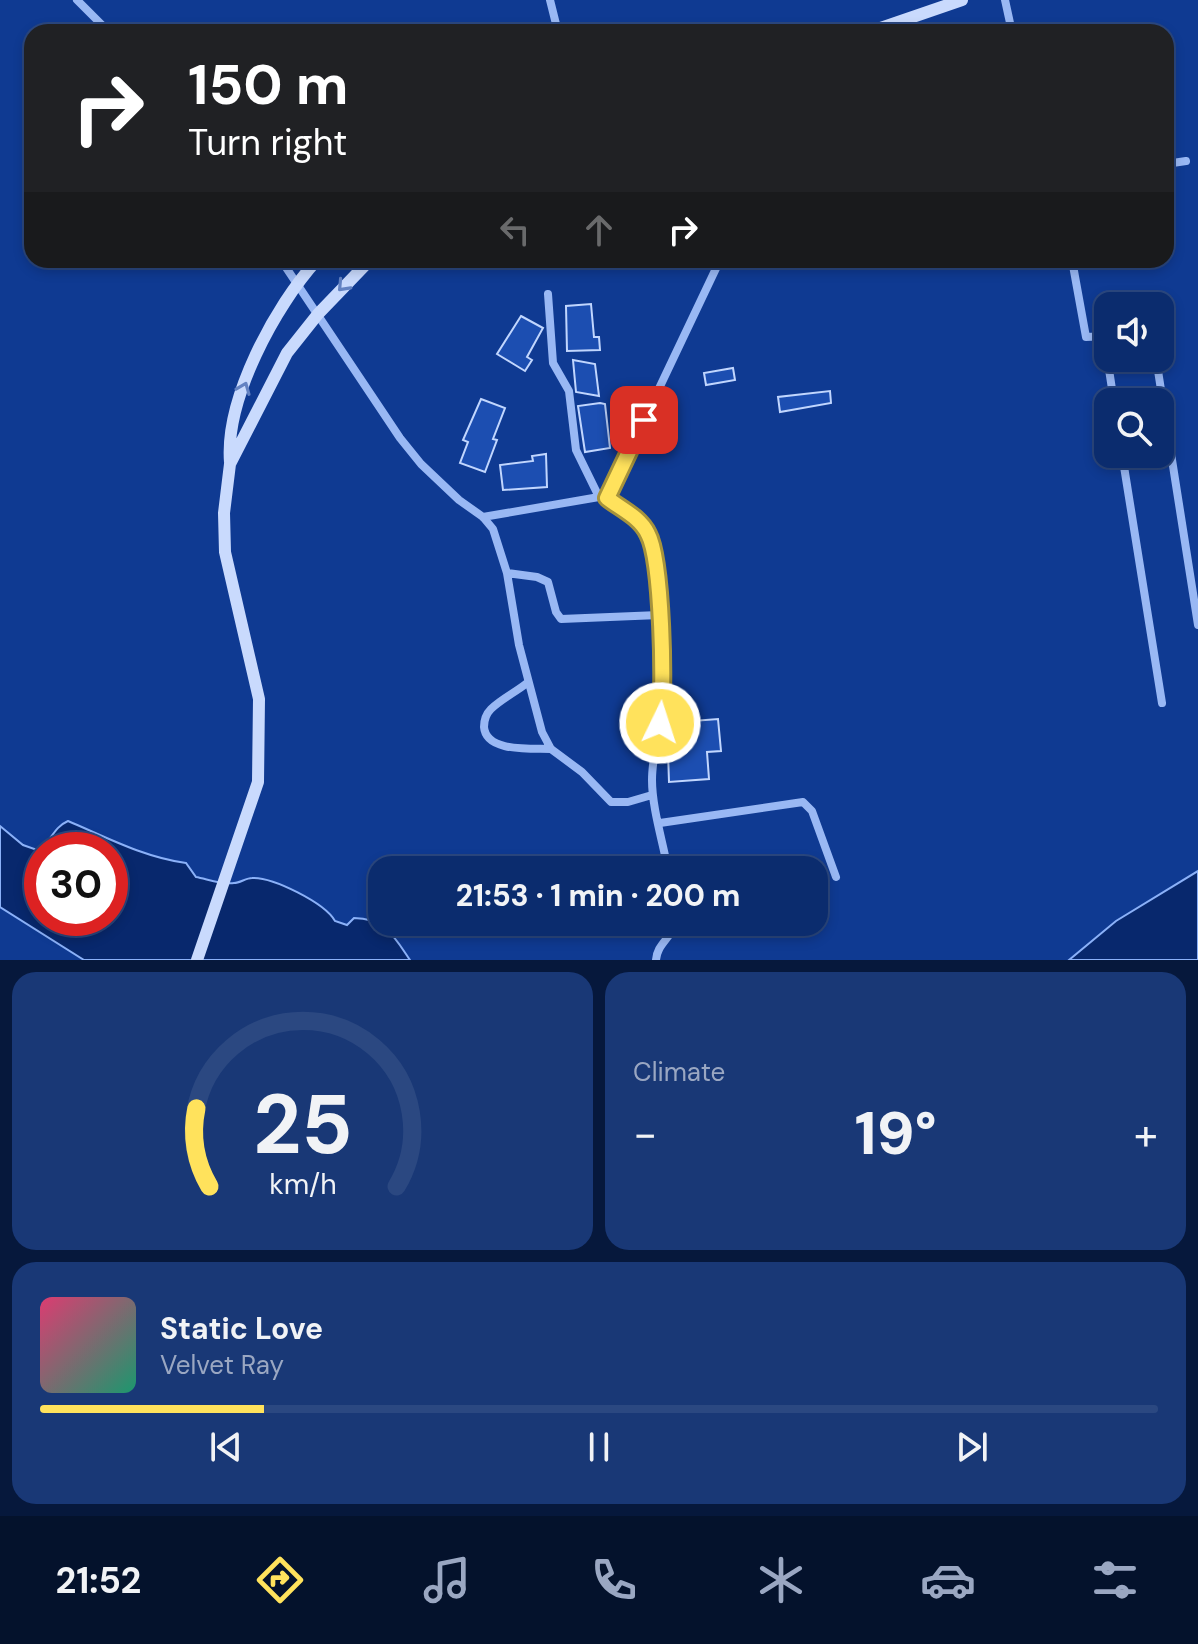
<!DOCTYPE html>
<html lang="en">
<head>
<meta charset="utf-8">
<style>
  :root { --surface:#0b2c6e; --page:#193876; --text:#f1f3f6; --muted:#9aa7c2; --line:#2b4881; --accent:#ffe25c }
  body { margin:0; font-family:"DM Sans",sans-serif; background:var(--page); color:var(--text); height:100vh; display:flex; flex-direction:column; font-size:30px; white-space:nowrap }
  * { box-sizing:border-box; margin:0 }
  p { font-size:26px; color:var(--muted) }
  .icon { flex:none; width:44px; height:44px; fill:none; stroke:currentColor; stroke-width:2; stroke-linecap:round; stroke-linejoin:round }
  .map { position:relative; height:960px; overflow:hidden }
  .sheet { display:flex; flex-direction:column; gap:12px; padding:12px; background:#06183c; flex:1 }
  .sheet>* { flex:none }
  .top-card { position:absolute; left:24px; top:24px; width:1150px; height:244px; border-radius:24px; box-shadow:0 4px 12px #0003,0 0 0 2px var(--line); background:#202124; color:#fff; overflow:hidden }
  .tools { position:absolute; left:1094px; top:292px; display:grid; gap:16px }
  .tools a { display:grid; place-items:center; width:80px; height:80px; border-radius:16px; background:var(--surface); box-shadow:0 4px 12px #0003,0 0 0 2px var(--line); font-size:40px }
  .speed { position:absolute; left:24px; top:832px; display:flex; gap:16px; font-size:40px; font-weight:700; text-align:center }
  .speed>* { display:grid; place-content:center; width:104px; height:104px; border-radius:50%; background:var(--surface); box-shadow:0 4px 12px #0003,0 0 0 2px var(--line); line-height:1 }
  .speed .limit { border:12px solid #d22; background:#fff; color:#111 }
  .pin { position:absolute; display:grid; place-items:center; width:68px; height:68px; color:#fff; margin:-34px; border-radius:16px; box-shadow:0 4px 12px #0006 }
  .me { position:absolute; width:88px; margin:-44px; rotate:4deg; stroke-linejoin:round; filter:drop-shadow(0 0 6px #0008) }
  .turn { display:flex; align-items:center; gap:28px; height:168px; padding:0 32px; font-size:36px }
  .turn .icon { width:104px; height:104px; stroke-width:2.5 }
  .turn b { display:block; font-size:56px; line-height:68px }
  .lanes { display:flex; align-items:center; height:76px; padding:0 32px; background:#0003; justify-content:center; gap:40px; direction:ltr }
  .lanes .off { opacity:.35 }
  .big { font-size:60px; font-weight:800; line-height:1.1 }
  .sheet .tile { flex:1; display:flex; flex-direction:column; justify-content:center; gap:12px; min-width:0; padding:0 28px; border-radius:24px; background:var(--page) }
  .sheet .dial { align-items:center; gap:0 }
  .dial svg { height:208px; overflow:visible; fill:none; stroke:var(--line); stroke-width:7; stroke-linecap:round; text-anchor:middle }
  .dial text { fill:var(--text); stroke:none }
  .song { display:flex; align-items:center; gap:24px }
  .cover { width:96px; height:96px; border-radius:12px; background:linear-gradient(135deg,hsl(340 70% 55%),hsl(160 70% 35%)) }
  .played { height:8px; border-radius:4px; background:linear-gradient(90deg,var(--accent) 20%,var(--line) 20%) }
  .keys { display:flex; justify-content:space-around; direction:ltr }
  .heat { display:flex; justify-content:space-between; align-items:center; font-size:44px; direction:ltr }
  .sheet .tiles { flex:1; display:grid; gap:12px; grid-template-columns:1fr 1fr }
  .tile:last-child { grid-column:span 2 }
  .trip { position:absolute; left:368px; top:856px; width:460px; height:80px; border-radius:24px; background:var(--surface); box-shadow:0 4px 12px #0003,0 0 0 2px var(--line); font-weight:800; line-height:80px; text-align:center }
  .tab-bar { display:flex; height:128px; justify-content:space-around; align-items:center; background:#04122c; color:var(--muted) }
  .tab-bar .icon { width:56px; height:56px }
  .tab-bar .active { color:var(--accent) }
  .tab-bar b { font-size:36px; color:var(--text) }
  .map>svg:first-child { display:block }
  .water { fill:#08286d; stroke:#8bb1f8; stroke-width:2; fill-rule:evenodd }
  .building { fill:#1c4eb1; stroke:#c1d6fe; stroke-width:2 }
  .lines { fill:none; stroke-linecap:round; stroke-linejoin:round }
  .street { stroke:#99b8f4; stroke-width:8 }
  .secondary { stroke:#c9dafd; stroke-width:12 }
  .oneway { stroke:#6382c2 }
  .route-casing { stroke:#a6933c; stroke-width:20 }
  .route { stroke:#ffe25c; stroke-width:14 }
</style>
</head>
<body>
<div class="map">
<svg width="1198" height="960" viewBox="0 0 1198 960">
  <rect width="100%" height="100%" fill="#0f3a92"/>
  <!-- water -->
  <path class="water" d="M68,821c38,16 75,36 118,42l10,14c11,2 27,8 38,6 6,0 12,-5 18,-5 21,-1 73,25 83,43l12,4 7,-7c31,0 41,20 56,42h-326l-84,-53v-81l23,19 14,5c14,-6 15,-22 31,-29zM42,850h68v68h-68z
    M1198,871v89h-129l47,-39z"/>
  <!-- building -->
  <path class="building" d="M591,304l3,33h5l1,13 -33,1 -1,-45z
    M521,316l22,12 -16,29 5,3 -7,11 -28,-17z
    M573,360l22,4 4,32 -23,-4z
    M733,368l2,12 -29,5 -2,-12z
    M830,391l1,12 -51,9 -2,-15z
    M481,399l24,9 -12,31 4,1 -12,32 -25,-9 8,-21 -5,-2z
    M600,403l5,1 5,44 -25,4 -7,-46z
    M546,454l1,33 -44,3 -3,-25 33,-4 -1,-5z
    M718,719l3,32 -14,1 2,27 -40,3 -2,-59z"/>
  <g class="lines">
    <!-- street -->
    <path class="street" d="M77,0l32,32
      M550,0l8,32
      M1005,0l7,32
      M1166,164l20,-3
      M281,260l119,178 21,26 38,36 24,17 10,12 14,44 12,72 23,87 9,17 31,23 29,30h17l24,-7
      M1072,260l14,77 22,-1
      M548,294l5,69 16,28 7,59 23,47
      M1104,337l10,65
      M1156,358l42,267
      M1122,454l40,249
      M607,498l113,-238
      M483,517l116,-20c18,2 44,24 51,40 11,25 16,141 12,170 -2,25 -10,48 -10,73 0,28 11,62 16,90
      M507,573l30,4 11,5 8,30 5,7 98,-4
      M527,683c-11,9 -26,16 -36,26 -5,5 -7,11 -7,18 2,26 49,21 67,22
      M660,823l143,-21 9,9 24,66
      M656,960c1,-17 17,-22 18,-38"/>
    <!-- secondary -->
    <path class="secondary" d="M869,32l93,-32
      M230,462c-5,-63 45,-156 87,-202
      M197,960l61,-178 1,-83 -34,-147 -1,-39 6,-49 57,-111 31,-39 52,-54"/>
  </g>
  <!-- one-way arrows -->
  <defs><path id="oneway-chevron" d="M-2-3.5L2.5 0L-2 3.5" fill="none" stroke-width="1.6" stroke-linecap="round" stroke-linejoin="round" transform="scale(2)"/></defs>
  <g class="oneway">
    <use href="#oneway-chevron" transform="translate(343 286) rotate(133)"/>
    <use href="#oneway-chevron" transform="translate(244 388) rotate(-68)"/>
  </g>
  <g class="lines">
    <!-- route casing -->
    <g class="route-casing">
      <path id="route" d="M644,420l-37,78c14,11 33,19 41,36 14,26 17,157 12,189"/>
    </g>
    <!-- route -->
    <use href="#route" class="route"/>
  </g>
</svg>
<div class="tools">
<a><svg class="icon" aria-label="sound" viewBox="0 0 24 24"><path d="M4 9h4l5-4v14l-5-4H4zM17 9q2 3 0 6"/></svg></a>
<a><svg class="icon" aria-label="search" viewBox="0 0 24 24"><circle cx="10" cy="10" r="6"/><path d="M15 15l6 6"/></svg></a>
</div>
<div class="speed"><div class="limit">30</div></div>
<div class="pin" style="left:644px;top:420px;background:#d93025"><svg class="icon" aria-label="arrive" viewBox="0 0 24 24"><path d="M6 21V4h12l-3 4 3 4H6"/></svg></div>
<svg class="me" style="left:660px;top:723px" viewBox="-20 -20 40 40"><circle r="17" fill="#ffe25c" stroke="#fff" stroke-width="3"/><path d="M0-11L8 9 0 5-8 9z" fill="#fff"/></svg>
<div class="trip">21:53 · 1 min · 200 m</div>
<div class="top-card">
<div class="turn"><svg class="icon" aria-label="right" viewBox="0 0 24 24"><path d="M7 20v-9h11M14 6l5 5-5 5"/></svg><div><b>150 m</b>Turn right</div></div>
<div class="lanes"><svg class="icon off" aria-label="left" viewBox="0 0 24 24"><path d="M17 20v-9H6M10 6l-5 5 5 5"/></svg><svg class="icon off" aria-label="ahead" viewBox="0 0 24 24"><path d="M12 20V5M6 11l6-6 6 6"/></svg><svg class="icon" aria-label="right" viewBox="0 0 24 24"><path d="M7 20v-9h11M14 6l5 5-5 5"/></svg></div>
</div>
</div>
<section class="sheet">
<div class="tiles">
<div class="tile dial"><svg viewBox="0 0 100 80">
<path d="M14 69A42 42 0 1 1 86 69"/>
<path d="M14 69A42 42 0 0 1 9 39" stroke="#ffe25c"/>
<text x="50" y="56" font-size="32" font-weight="700">25</text>
<text x="50" y="72" font-size="11">km/h</text>
</svg></div>
<div class="tile"><p>Climate</p>
<div class="heat"><a>−</a><b class="big">19°</b><a>+</a></div>
</div>
<div class="tile">
<div class="song"><i class="cover"></i><div><b>Static Love</b><p>Velvet Ray</p></div></div>
<div class="played"></div>
<div class="keys"><svg class="icon" aria-label="previous" viewBox="0 0 24 24"><path d="M18 5L8 12l10 7zM5 5v14"/></svg><svg class="icon" aria-label="pause" viewBox="0 0 24 24"><path d="M8 5v14M16 5v14"/></svg><svg class="icon" aria-label="next" viewBox="0 0 24 24"><path d="M6 5l10 7-10 7zM19 5v14"/></svg></div>
</div>
</div>
</section>
<nav class="tab-bar">
<b>21:52</b>
<svg class="icon active" aria-label="directions" viewBox="0 0 24 24"><path d="M12 3l9 9-9 9-9-9zM9 14v-3h6M13 9l2 2-2 2"/></svg>
<svg class="icon" aria-label="music" viewBox="0 0 24 24"><path d="M9 18V5l10-2v13"/><circle cx="6" cy="18" r="3"/><circle cx="16" cy="16" r="3"/></svg>
<svg class="icon" aria-label="phone" viewBox="0 0 24 24"><path d="M5 4h4l2 5-3 2q2 4 5 5l2-3 5 2v4C11 20 4 13 5 4z"/></svg>
<svg class="icon" aria-label="climate" viewBox="0 0 24 24"><path d="M12 3v18M4 7l16 10M4 17L20 7"/></svg>
<svg class="icon" aria-label="car" viewBox="0 0 24 24"><path d="M5 17H2v-5l4-1 3-4h7l3 4 3 1v5h-3M9 17h6M6 11h13"/><circle cx="7" cy="17" r="2"/><circle cx="17" cy="17" r="2"/></svg>
<svg class="icon" aria-label="filters" viewBox="0 0 24 24"><path d="M4 7h16M4 17h16"/><circle cx="9" cy="7" r="2"/><circle cx="15" cy="17" r="2"/></svg>
</nav>
</body>
</html>
